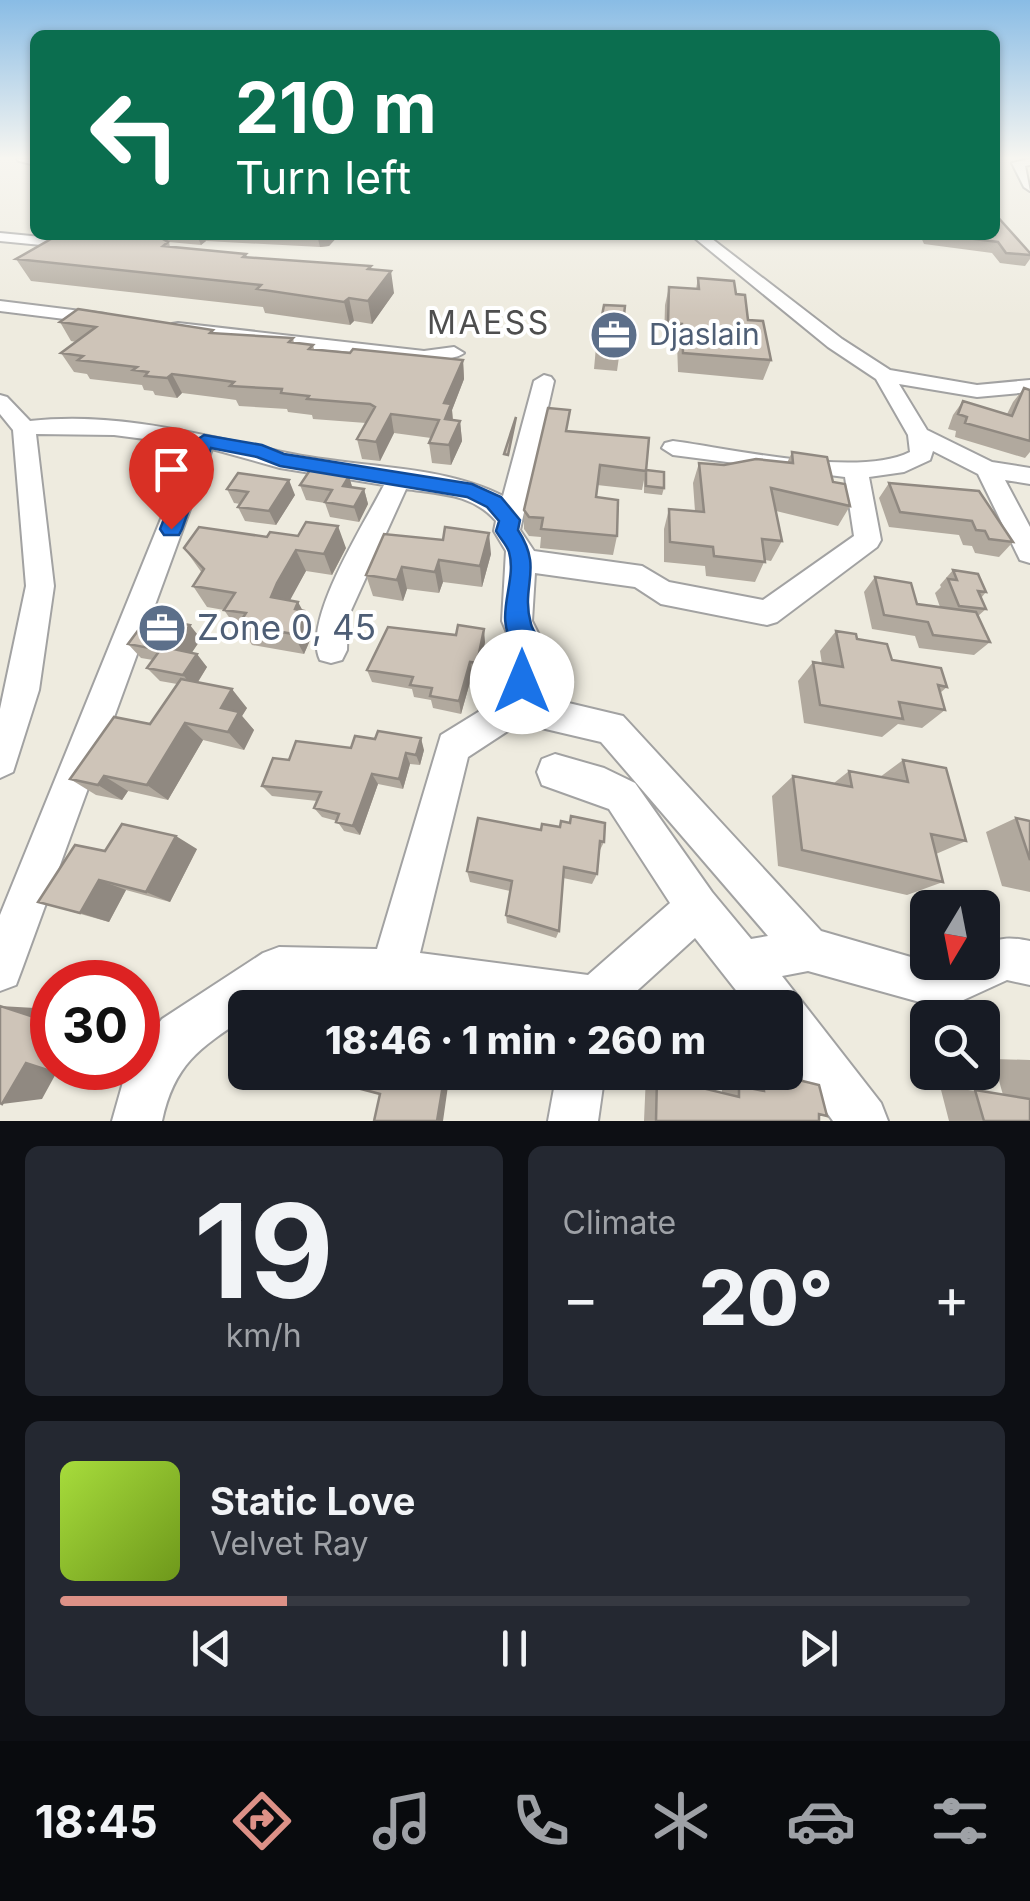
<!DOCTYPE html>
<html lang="en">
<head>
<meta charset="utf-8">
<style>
  :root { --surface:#171b24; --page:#242831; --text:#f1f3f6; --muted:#9ea1a6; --line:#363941; --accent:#dd9187 }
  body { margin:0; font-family:Inter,sans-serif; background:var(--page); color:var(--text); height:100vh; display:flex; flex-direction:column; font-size:38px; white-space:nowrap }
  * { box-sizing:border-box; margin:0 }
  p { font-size:32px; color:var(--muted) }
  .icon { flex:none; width:55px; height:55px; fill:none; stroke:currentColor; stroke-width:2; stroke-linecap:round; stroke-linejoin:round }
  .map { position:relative; height:1121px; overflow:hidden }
  .sheet { display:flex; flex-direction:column; gap:25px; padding:25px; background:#0d0f14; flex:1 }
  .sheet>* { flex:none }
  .top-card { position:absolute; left:30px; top:30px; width:970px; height:210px; border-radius:15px; box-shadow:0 2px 8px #0004; background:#0b6e4f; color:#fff; overflow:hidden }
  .needle { width:65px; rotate:190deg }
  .buttons { position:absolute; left:910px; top:890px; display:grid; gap:20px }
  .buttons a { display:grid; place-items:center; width:90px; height:90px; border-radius:15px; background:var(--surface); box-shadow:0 2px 8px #0004; font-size:50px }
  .speed { position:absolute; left:30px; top:960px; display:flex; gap:20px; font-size:50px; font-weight:700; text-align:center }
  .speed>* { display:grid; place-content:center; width:130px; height:130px; border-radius:50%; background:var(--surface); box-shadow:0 2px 8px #0004; line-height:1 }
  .speed .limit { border:15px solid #d22; background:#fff; color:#111 }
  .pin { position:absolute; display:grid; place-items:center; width:85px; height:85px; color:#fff; margin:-102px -42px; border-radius:50% 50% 50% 0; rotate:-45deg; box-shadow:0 0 10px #0007 }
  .pin .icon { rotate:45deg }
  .me { position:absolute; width:110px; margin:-55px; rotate:0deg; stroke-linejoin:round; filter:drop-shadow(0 0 8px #0008) }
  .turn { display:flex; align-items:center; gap:35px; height:210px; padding:0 40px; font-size:45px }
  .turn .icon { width:130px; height:130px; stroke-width:2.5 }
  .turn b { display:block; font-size:70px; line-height:85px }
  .big { font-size:75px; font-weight:800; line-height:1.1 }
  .sheet .card { flex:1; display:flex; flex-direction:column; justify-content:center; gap:15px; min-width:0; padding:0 35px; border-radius:15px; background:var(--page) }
  .sheet .dial { align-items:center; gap:0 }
  .dial b { font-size:130px; line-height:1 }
  .song { display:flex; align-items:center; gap:30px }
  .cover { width:120px; height:120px; border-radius:15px; background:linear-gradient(135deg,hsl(80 70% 55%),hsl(80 70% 35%)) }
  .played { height:10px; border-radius:5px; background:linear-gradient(90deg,var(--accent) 25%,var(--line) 25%) }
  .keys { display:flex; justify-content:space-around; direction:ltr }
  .heat { display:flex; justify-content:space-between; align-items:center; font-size:55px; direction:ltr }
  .sheet .tiles { flex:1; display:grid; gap:25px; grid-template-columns:1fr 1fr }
  .card:last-child { grid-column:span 2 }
  .trip { position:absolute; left:228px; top:990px; width:575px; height:100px; border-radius:15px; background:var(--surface); box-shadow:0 2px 8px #0004; font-weight:800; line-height:100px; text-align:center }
  .dock { display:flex; height:160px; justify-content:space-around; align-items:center; background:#090b0e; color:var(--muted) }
  .dock .icon { width:70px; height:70px }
  .dock .on { color:var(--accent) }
  .dock b { font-size:45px; color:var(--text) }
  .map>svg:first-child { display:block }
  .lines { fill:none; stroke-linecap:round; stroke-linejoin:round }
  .minor-casing { stroke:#a2a2a2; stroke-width:4 }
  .minor { fill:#fff; fill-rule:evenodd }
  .wall { fill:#b1a99e }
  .shaded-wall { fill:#908981 }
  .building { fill:#cec4b8; stroke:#908981; stroke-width:2.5 }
  .route { fill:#1a73e8; stroke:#114b97; stroke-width:2.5 }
  .labels { text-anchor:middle; stroke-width:8; stroke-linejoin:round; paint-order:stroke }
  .far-service-label { font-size:30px; fill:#4e5e75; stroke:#fff; text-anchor:start }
  .far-quarter-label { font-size:32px; letter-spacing:2.5px; fill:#4e4e4e; stroke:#fff }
  .service-label { font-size:35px; fill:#4e5e75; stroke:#fff; text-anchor:start }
</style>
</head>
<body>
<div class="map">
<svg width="1030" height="1121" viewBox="0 0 1030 1121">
  <rect width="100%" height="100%" fill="#eeebdf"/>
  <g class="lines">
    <!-- minor casing -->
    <g class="minor-casing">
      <path id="minor" d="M17,159h18v6l-16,-4z
        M1030,159v6l-5,1 5,25 -6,-4 -12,-24z
        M0,233l83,8 7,4 -7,4 -83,-8z
        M691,235h16l135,104 48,31 87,15 53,-5v12l-53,5 -78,-13 28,46 65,32 38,6v16l-25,-4 25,47v36l-10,-3 -42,-86 -45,-23 -3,9 -26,12 -35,5 12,63 -4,7 -100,75 -10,3 -106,-21 -26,-17 -100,-14 -3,48 12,24 -9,50 88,21 198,215 107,31h54v-16c19,-9 28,-9 48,-5v44l-23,-5 -48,22 -25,4 -126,-35 -26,5 99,127 7,18h-55l-48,-66v-47h-35l-55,-70 -77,70h-120l-105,-15 -108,-2 -25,17h-15v10c-46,30 -71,47 -83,103h-50l15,-53h11v-16l24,-33 101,-66 16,-6 98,2 64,-214 60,-37 12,-51 -11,-26 4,-70 -12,-20 2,-10c-23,-27 -56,-27 -90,-32l-58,128 -1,33 -5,10 -11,3 -11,-3c-19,-39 45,-137 64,-175l-104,-17 -68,-19 -190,520 -6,16 -16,6v-76l191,-470 -77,-10 -78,-1 18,152 -15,104 -26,82 -13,6v-69l26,-123 -13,-156 -13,-16v-19l7,2 23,24c87,-10 172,14 257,32 68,15 154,11 216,43l31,-115 10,-6 7,2 3,4 -34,149 14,21 108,15 27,16 94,18 91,-64 -9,-59 -172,-22 -11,-7 3,-5 8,-2c59,8 185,37 237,11l-2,-17 -32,-56 -48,-32zM520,723l81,19 167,194 -17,3 -39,-47 -77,-109 -31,-15 -49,-14 -13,5 -5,13 5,13 67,24 61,94 -82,72 -168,-22 48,-196z
        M0,301l105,13 9,5 -9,5 -105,-13z
        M178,323l246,28 30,-4 10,6c-27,22 -250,-11 -292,-21v-8z
        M557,1072h48l-7,49h-50z"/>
    </g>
    <!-- minor -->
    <use href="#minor" class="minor"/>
  </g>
  <!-- wall -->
  <path class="wall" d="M58,235h281l-10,11 -9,1 -114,-6 -5,4 -32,-3 1,5 76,7 1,3 124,12 23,24 -22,31 -18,-3 -4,4 -85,-12 -2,-6 -232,-26 -15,-22z
    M920,235h75l35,18v6l-5,7 -25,-3 -8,-10 -68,-9z
    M698,278l38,16 35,66 -8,20 -85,-8 -1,-29 -13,-1 1,-37 4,-18 27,2z
    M60,322l233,16 1,5 19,2 1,4 149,11 1,19 -12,31 1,10 7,1 2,20 -11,24 -19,-2 -3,-20 2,-5 -37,-5 -14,28 -18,-2 -5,-20 9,-16 -53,-4 -1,-4 -24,-3 -1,-3 -48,-3 -3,-6 -7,-1 -47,-6 -5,5 -22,-3 -2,-4 -9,-1 -2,-5 -52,-6 -3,-5 -13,-2 -13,-19 15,-11 -5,-1z
    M596,347l24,3 -3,21 -23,-2z
    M1024,388l6,2v62l-5,6 -70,-21 1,-6 -8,-2 5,-14 10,-14 44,13 6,-12z
    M568,431l78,39 18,18 -2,7 -18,-2v-13l-2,10 -45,-5 -1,12 21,39 -4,19 -73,-7 1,-11 -12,-1 -5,-7v-19z
    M792,452l41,30 17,24 -12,20 -62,-15 6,30 -11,20 -6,-1 -10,22 -49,-6 -1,-10 -41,-4v-33l5,-20 26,2 -2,-28 6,-20 25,2 63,-2z
    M349,476l3,11 12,2 4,15 -9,18 -29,-5 -5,-14 -19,-3 -6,-15z
    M889,483l90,8 34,51 -14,15 -24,-4 -3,-7 -9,-1 -4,-10 -70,-8 -10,-29z
    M227,489l68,6 -19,30 -31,-4 -7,-14 2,-3 -6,-1z
    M384,534l107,20 -9,33 -39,-5 -4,11 -32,-4 -4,12 -30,-5 -7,-21z
    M184,548h162l-14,27 -26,-4 -17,29 15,11 10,20 -10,23 -52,-9 -9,-14 -5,-1 -14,-20 -17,-3 -14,-21 9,-13z
    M953,570l33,22 -5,6 5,11 -8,7 12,26 -16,13 -55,-7 -4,-12 -43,-7 -8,-37 11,-15 42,27 23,3 -5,-14 6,-6 -1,-2z
    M836,631l21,8 35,21 55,27 -7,6 5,17 -23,18 -24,-4 -16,13 -78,-14 -6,-42 15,-19 9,2 -2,-13z
    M201,639l-10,14 16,14 -9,15 49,26 -5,8 12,14 -10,20 -41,-10 -35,60 -40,-9 -6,9 -26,-5 -26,-16 80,-55 27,-40 -17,-3 -13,-13 6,-8 -12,-2 -13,-14z
    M485,642l-7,34 -6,-1 -11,39 -28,-6 -2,-8 -17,-3 -2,-8 -40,-7 -5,-12z
    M351,748l73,2 -4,15 -10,-1 -7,25 -25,-5 -18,51 -16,-4 -7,-10 -15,-4 -8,-9 3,-7 -45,-5 -10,-10 27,-26z
    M903,760l63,81 -30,13 7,28 -36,13 -129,-29 -6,-70 21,-20 41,7 15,-12 31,6z
    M571,816l33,26 -5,10 -2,22 -5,10 -29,-6 -4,53 -3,7 -49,-15 -1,-8 4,-24 -40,-9 -3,-11 102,-48z
    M1016,818l14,3v71l-28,-6 -16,-54z
    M197,849l-27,53 -44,-12 -17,32 -71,-20 67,-51z
    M993,1059l37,1v61h-81l-9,-35 63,9z
    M755,1072l19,2 45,40v7h-175l2,-46 76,18v-10l23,4 -1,-8 11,2z"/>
  <!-- shaded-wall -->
  <path class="shaded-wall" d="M197,235h6l3,6 -5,4z
    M317,235h22l-10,11 -9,1z
    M391,271l3,22 -22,31 -4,-23z
    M349,298l5,23 -4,4 -6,-23z
    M463,360l1,19 -12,31 1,14 -6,15 -3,-36z
    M172,374l10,19 -5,5 -10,-20z
    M391,414l3,19 -14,28 -4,-19z
    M460,421l2,20 -11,24 -2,-20z
    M349,476l4,14 -10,-4z
    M289,480l6,15 -19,30 -7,-14z
    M364,489l4,15 -9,18 -5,-15z
    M338,526l8,22 -14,27 -8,-21z
    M489,533l2,21 -9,33 -2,-21z
    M296,550l10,21 -18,33 -17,-7 6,-14z
    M439,560l4,22 -4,11 -4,-21z
    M402,567l5,22 -4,12 -6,-21z
    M298,602l16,29 -10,23 -11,-20 2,-25z
    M190,625l11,14 -16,24 -12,-14z
    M484,629l1,13 -7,34 -1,-13z
    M197,654l10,13 -13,21 -11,-13z
    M470,662l2,13 -11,39 -2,-13z
    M232,689l15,19 -5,8 12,14 -10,20 -16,-18 -7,-24z
    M185,723l18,17 -35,60 -21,-15z
    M421,738l3,12 -4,15 -4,-10z
    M406,753l4,11 -7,25 -4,-10z
    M372,774l6,10 -18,51 -7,-9z
    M104,776l24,15 -6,9 -24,-15z
    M176,836l21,13 -27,53 -24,-10z
    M99,880l27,10 -17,32 -29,-9z
    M138,1001l9,3 -9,20z
    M0,1006l35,2 17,6 -12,5z
    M26,1063l33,5 -17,31 -40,5z
    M85,1068h31l-5,9 -33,3z
    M450,1072l-7,49h-6l8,-48z"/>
  <!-- building -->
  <path class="building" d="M995,214l35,39v2l-24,-2 -8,-11 -55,-7h52z
    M58,235h67l36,3 7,4 -5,4 83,8 -3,3 128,9 -3,3 23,2 -23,30 -19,-3 -5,4 -87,-13 4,-4 -245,-26z
    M698,278l36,3 2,13 9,1 3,25 15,1 8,39 -88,-7 -1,-29 -14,-1 1,-36 30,2z
    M604,305l21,1 -5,44 -24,-3z
    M78,309l135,21 -3,3 83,5 -4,4 24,3 -4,4 41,4 3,-4 110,11 -19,43 7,1 -6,15 15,2 -11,24 -20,-2 10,-23 -48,-6 -15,28 -19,-3 18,-32 -5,-3 -63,-5 2,-3 -28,-3 1,-4 -52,-3 4,-4 -14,-2 -48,-6 -5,4 -22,-2 3,-4 -15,-2 4,-3 -59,-7 5,-4 -22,-3 35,-26 -36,-5z
    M1024,388l6,2v51l-65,-18 2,-6 -9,-3 5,-13 49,15z
    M548,408l22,2 -4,21 83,7 -3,33 -46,-6 -4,32 22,3 -1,36 -76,-7 2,-11 -14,-1 -5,-7z
    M516,417l-8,38 -4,-1z
    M792,452l35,5 6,25 12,2 5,22 -79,-18 11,53 -20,-2 3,23 -51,-6 -1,-9 -43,-5 -1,-33 35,3 -5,-49 25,2 32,-6 37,4z
    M310,470l39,6 -6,10 21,3 -10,18 -29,-5 7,-12 -32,-5z
    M646,470l18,2v16l-18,-2z
    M238,473l51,7 -20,31 -31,-4 10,-15 -21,-3z
    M889,483l90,8 34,51 -24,-3 -4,-8 -9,-1 -4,-9 -72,-9z
    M306,522l32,4 -14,28 -28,-4 -19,33 -6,14 27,5 -3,7 9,2 -11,23 -54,-10 7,-11 -22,-3 11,-17 -42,-7 11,-17 -20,-21 15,-21 68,10 3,-5 28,4z
    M445,527l44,6 -9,33 -41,-6 -4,12 -33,-5 -5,13 -31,-5 18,-41 59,6z
    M953,570l25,4 8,18 -8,-1 8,18 -27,-3 -11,-27 9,1z
    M875,577l36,6 6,21 59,8 14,30 -57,-7 -5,-13 -44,-7z
    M148,617l42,8 -17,24 24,5 -14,21 -36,-7 13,-18 -32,-6z
    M458,625l26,4 -7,34 -7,-1 -11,39 -29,-5 2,-8 -22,-3 3,-8 -46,-7 21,-43 68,8z
    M836,631l20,3 1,5 30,5 5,16 49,8 6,19 -9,-2 7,25 -46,-8 4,17 -83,-14 -7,-43 30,5z
    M181,679l51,10 -11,19 18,4 -11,20 -43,-9 -38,62 -43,-9 -6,9 -28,-6 44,-62 36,7z
    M378,731l43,7 -5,17 -10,-2 -7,26 -27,-5 -19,52 -17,-4 3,-8 -25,-6 7,-16 -59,-6 11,-28 16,2 7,-19 55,7 4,-12 20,3z
    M903,760l43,8 20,73 -35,-7 12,48 -141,-32 -9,-74 59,11 -3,-16 59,11z
    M571,816l34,7 -1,19 -4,-1 -3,33 -33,-7 -5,64 -53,-16 6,-34 -45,-10 11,-53 63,12 1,-6 18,3 1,-6 9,2z
    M1016,818l14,3v39z
    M122,824l54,12 -30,56 -47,-12 -19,33 -42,-11 37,-57 30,6z
    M52,997v71h33l-7,12 -52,-17 -24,41 -2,-1v-97l40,13z
    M350,1003l16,5h-18z
    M460,1004l24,4h-24z
    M329,1072h158l-2,11 -40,-10 -8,48h-63l6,-27 -53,-14z
    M774,1074l45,11 8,31 -8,-2v7h-163l1,-44 82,20v-11l25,5 -1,-9 12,3z
    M975,1090l55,9v22h-46z"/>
  <!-- sky -->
  <linearGradient id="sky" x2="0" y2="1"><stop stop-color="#89bce5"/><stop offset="0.5" stop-color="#f7f6f1"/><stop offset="1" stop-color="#f7f6f1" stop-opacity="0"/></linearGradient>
  <rect width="1030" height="316" fill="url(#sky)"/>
  <!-- route -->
  <path class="route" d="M204,435l58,10 22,9 188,30 29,13 19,23 -2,10c26,40 2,55 13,94 2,8 8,13 11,21l-11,46 -9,4 -10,-4 -4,-9 8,-34c-25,-30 2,-65 -7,-96 -2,-7 -10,-15 -13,-21l3,-10 -12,-14 -20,-10 -187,-31 -23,-9 -46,-9 -29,81 -3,6h-15l-4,-6 35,-88z"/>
  <!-- icons -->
  <defs>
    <g id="office-disc" transform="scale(2.5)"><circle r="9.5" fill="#5c6f8a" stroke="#fff"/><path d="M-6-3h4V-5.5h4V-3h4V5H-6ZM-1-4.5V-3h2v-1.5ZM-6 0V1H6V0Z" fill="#fff"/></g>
  </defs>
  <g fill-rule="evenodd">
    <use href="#office-disc" x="614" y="335"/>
    <use href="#office-disc" x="162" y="628"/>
  </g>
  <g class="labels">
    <!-- far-service labels -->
    <g class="far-service-label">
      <text x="649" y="345">Djaslain</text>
    </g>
    <!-- far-quarter labels -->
    <g class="far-quarter-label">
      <text x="489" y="334">MAESS</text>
    </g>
    <!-- service labels -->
    <g class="service-label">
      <text x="197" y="640">Zone 0, 45</text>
    </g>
  </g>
</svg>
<div class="buttons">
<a><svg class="needle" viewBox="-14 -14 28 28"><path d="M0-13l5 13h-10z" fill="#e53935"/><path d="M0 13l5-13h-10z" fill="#9ea1a6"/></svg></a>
<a><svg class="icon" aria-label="search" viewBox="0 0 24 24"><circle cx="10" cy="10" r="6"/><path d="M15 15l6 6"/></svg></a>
</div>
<div class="speed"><div class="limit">30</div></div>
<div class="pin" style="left:171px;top:529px;background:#d93025"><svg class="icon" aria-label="arrive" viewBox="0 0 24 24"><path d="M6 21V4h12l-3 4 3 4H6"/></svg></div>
<svg class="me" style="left:522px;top:682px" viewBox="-20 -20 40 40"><circle r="19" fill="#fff"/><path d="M0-13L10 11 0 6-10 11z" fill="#1a73e8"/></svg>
<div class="trip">18:46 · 1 min · 260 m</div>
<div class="top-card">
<div class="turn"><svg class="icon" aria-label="left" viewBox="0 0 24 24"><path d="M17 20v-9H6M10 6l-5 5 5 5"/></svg><div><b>210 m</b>Turn left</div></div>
</div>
</div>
<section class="sheet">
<div class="tiles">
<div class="card dial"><b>19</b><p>km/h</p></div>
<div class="card"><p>Climate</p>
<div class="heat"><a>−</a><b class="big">20°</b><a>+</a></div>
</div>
<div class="card">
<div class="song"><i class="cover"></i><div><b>Static Love</b><p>Velvet Ray</p></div></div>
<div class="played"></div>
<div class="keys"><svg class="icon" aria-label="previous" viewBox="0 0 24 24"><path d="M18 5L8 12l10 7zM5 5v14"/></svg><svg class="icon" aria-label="pause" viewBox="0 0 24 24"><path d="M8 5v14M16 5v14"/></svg><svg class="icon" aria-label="next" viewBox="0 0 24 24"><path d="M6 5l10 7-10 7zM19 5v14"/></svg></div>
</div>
</div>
</section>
<nav class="dock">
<b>18:45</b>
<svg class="icon on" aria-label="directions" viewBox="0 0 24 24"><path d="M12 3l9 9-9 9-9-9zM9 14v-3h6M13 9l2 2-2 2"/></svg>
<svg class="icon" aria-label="music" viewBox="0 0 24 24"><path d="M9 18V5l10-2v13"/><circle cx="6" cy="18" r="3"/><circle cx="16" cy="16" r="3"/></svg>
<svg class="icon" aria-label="phone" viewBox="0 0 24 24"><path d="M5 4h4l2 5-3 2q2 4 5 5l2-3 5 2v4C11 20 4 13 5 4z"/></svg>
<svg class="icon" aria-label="climate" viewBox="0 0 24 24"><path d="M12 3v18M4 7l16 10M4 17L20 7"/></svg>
<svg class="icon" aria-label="car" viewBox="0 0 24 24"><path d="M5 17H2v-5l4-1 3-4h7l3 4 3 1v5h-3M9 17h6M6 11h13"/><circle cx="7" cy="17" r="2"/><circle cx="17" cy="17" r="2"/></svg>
<svg class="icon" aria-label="filters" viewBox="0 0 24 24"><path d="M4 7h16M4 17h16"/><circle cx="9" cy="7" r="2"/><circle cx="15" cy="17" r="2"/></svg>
</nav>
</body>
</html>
